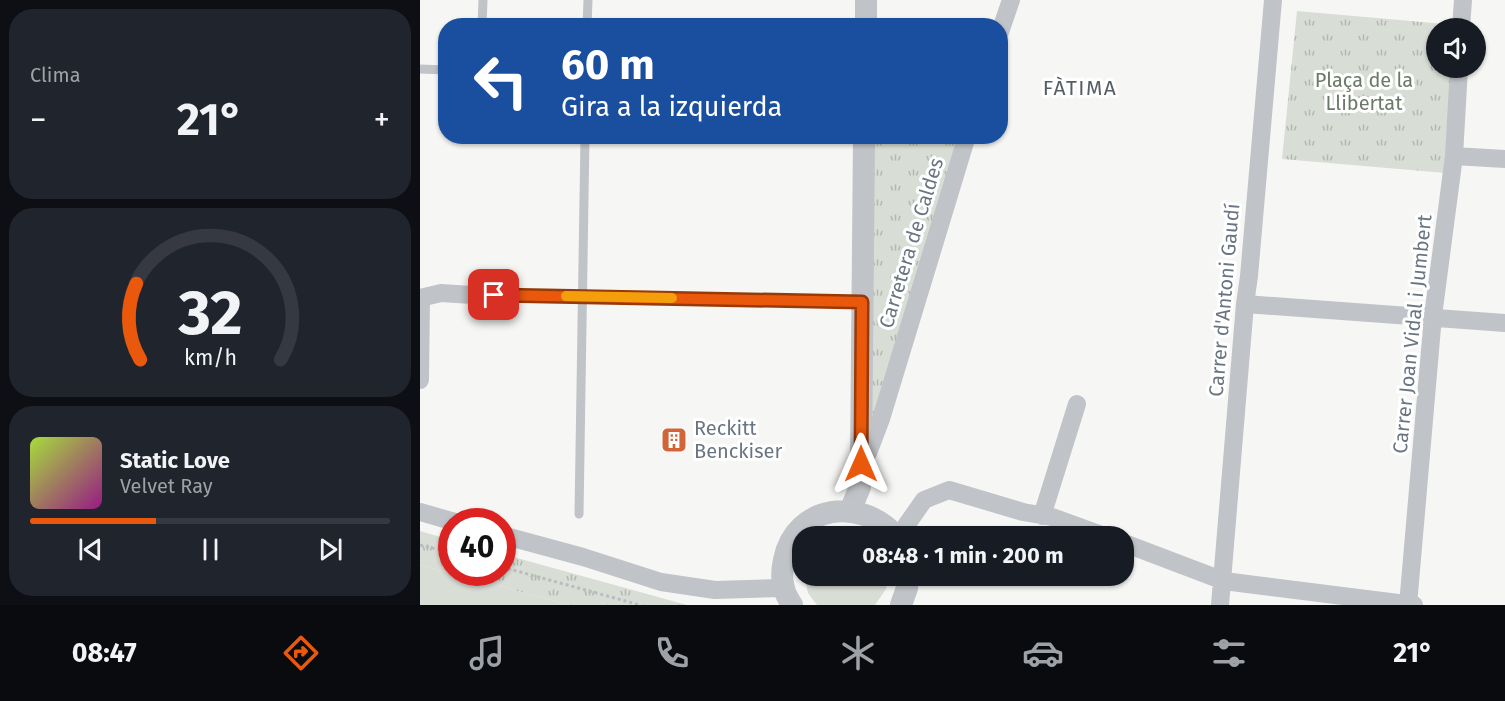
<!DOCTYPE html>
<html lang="es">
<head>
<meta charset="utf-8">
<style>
  :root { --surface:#171b24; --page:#20242c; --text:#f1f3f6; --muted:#9ea1a6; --line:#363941; --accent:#ea580c }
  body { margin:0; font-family:"Fira Sans",sans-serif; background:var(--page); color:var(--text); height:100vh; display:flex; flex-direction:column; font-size:22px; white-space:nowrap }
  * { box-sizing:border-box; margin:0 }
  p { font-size:20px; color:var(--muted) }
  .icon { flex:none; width:33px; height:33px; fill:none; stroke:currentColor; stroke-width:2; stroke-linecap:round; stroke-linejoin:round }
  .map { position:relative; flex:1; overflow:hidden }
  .sheet { display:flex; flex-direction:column; gap:9px; padding:9px; background:#0d0f14; width:420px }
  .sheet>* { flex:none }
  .guide { position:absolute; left:18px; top:18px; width:570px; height:126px; border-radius:24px; box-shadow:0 2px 4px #0004; background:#1a4fa0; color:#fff; overflow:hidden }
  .buttons { position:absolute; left:1006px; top:18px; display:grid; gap:12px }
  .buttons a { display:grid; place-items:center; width:60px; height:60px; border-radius:50%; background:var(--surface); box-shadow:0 2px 4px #0004; font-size:30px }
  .speed { position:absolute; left:18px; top:508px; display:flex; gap:12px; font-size:30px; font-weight:700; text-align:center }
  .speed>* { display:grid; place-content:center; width:78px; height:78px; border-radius:50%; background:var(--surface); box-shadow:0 2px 4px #0004; line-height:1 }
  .speed .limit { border:9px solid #d22; background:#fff; color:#111 }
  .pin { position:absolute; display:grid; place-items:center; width:51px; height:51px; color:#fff; margin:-26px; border-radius:12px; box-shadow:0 3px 9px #0006 }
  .me { position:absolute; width:66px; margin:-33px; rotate:0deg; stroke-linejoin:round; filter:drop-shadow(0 0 4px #0008) }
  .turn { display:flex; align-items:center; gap:21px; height:126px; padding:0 24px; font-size:27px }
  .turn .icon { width:78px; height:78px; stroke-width:2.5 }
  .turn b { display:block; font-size:42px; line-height:51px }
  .big { font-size:45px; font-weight:700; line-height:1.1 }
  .sheet .widget { flex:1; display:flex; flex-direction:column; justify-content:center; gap:9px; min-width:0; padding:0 21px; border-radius:24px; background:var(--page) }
  .sheet .dial { align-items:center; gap:0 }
  .dial svg { height:156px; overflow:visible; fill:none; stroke:var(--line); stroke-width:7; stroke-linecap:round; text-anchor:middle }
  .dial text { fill:var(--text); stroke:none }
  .song { display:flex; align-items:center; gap:18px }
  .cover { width:72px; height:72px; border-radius:9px; background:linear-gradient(135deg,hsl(80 70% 55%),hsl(310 70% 35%)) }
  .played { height:6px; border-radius:3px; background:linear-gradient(90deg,var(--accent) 35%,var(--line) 35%) }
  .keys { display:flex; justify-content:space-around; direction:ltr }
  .heat { display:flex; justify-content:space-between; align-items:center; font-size:33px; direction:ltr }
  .trip { position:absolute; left:372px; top:526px; width:342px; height:60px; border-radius:24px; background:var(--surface); box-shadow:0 2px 4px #0004; font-weight:700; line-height:60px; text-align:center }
  .tabs { display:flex; height:96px; justify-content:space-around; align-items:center; background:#090b0e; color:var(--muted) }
  .tabs .icon { width:42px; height:42px }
  .tabs .selected { color:var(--accent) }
  .tabs b { font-size:27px; color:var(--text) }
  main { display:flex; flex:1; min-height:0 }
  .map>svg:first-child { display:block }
  .green { fill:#d8ddd5 }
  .park { fill:url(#park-tufts) }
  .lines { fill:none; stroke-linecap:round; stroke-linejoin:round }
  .path { stroke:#babcbf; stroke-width:3; stroke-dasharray:3 3; stroke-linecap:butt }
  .service { stroke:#c0c3c7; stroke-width:9 }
  .minor { stroke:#c0c3c7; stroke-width:18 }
  .tertiary { stroke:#c0c3c7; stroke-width:22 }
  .route-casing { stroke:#983908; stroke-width:15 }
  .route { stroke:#ea580c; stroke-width:10 }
  .slow { stroke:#f59e0b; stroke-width:10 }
  .labels { text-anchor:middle; stroke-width:6; stroke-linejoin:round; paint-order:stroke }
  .park-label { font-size:20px; fill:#6a7a67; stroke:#fff }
  .street-label { font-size:20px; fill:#697582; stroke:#fff }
  .poi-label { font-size:20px; fill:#697582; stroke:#fff; text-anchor:start }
  .neighbourhood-label { font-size:21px; letter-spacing:1.5px; fill:#565f68; stroke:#fff }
</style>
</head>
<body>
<main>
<section class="sheet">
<div class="widget"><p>Clima</p>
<div class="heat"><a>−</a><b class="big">21°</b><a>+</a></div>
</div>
<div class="widget dial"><svg viewBox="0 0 100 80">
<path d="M14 69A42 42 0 1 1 86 69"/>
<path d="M14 69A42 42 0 0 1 12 30" stroke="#ea580c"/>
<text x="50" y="56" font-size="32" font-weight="700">32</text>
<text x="50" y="72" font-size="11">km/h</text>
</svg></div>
<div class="widget">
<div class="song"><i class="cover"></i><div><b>Static Love</b><p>Velvet Ray</p></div></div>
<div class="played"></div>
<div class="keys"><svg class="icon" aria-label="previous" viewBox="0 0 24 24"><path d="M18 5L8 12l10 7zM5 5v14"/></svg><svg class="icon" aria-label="pause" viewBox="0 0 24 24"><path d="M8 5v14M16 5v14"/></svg><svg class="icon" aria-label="next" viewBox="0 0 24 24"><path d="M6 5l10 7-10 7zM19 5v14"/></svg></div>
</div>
</section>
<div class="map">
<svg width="1085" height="605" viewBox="0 0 1085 605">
  <defs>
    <pattern id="park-tufts" width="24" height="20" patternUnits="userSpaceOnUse" patternTransform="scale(1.5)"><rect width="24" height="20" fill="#d8ddd5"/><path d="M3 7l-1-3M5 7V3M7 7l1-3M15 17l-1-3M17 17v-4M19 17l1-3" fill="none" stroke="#b3b8b2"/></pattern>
  </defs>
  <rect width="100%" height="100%" fill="#f6f7f4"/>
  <!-- green -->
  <path class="green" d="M424,531l14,1 10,5h-44l6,-3z
    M0,565l150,40h-150z
    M384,576h85l-3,13 -11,16h-58l-9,-12z"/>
  <!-- park -->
  <path class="park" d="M877,11l159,14v3h-19v40h16l-7,105 -164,-14z
    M444,137h103l-86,282 -19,-7z
    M0,531l31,9 1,33h50l1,-19 184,51h-117l-150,-40z"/>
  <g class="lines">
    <!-- path -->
    <path class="path" d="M0,545l32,8
      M82,567l138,38"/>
    <!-- service -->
    <path class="service" d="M62,26l1,-26
      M167,26l1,-26
      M0,69l26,1
      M52,295l390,6
      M159,514l6,-378"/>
    <!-- minor -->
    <path class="minor" d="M1041,28l2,-28
      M580,32l11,-32
      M1034,156l51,3
      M0,298l21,-5 31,2
      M825,304l260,19
      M0,380l1,-82
      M442,463l6,-10 13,-34 86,-283
      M0,512l35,10
      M622,516l35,-112
      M82,535l81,22 78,25 54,8 68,-2
      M478,537l26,-37 25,-10 74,22 29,5 55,20
      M704,543l100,38 190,24
      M800,605l25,-301 4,-28 24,-276
      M988,605l25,-289 21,-160 5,-88"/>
    <!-- tertiary -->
    <path class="tertiary" d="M446,26v-26
      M430,511l10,-24 1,-23 3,-328
      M372,605c-3,-5 -7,-11 -8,-17 -3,-9 -2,-19 0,-28 11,-56 78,-64 113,-23
      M481,605l6,-17 1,-12"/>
  </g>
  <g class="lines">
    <!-- route casing -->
    <g class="route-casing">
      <path id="route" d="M74,295l368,7 -1,162"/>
    </g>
    <!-- route -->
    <use href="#route" class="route"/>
    <!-- slow -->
    <path class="slow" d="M146,296l106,2"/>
  </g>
  <!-- icons -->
  <defs>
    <g id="building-square" transform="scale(1.35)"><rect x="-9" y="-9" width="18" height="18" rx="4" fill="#d16439" stroke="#fff"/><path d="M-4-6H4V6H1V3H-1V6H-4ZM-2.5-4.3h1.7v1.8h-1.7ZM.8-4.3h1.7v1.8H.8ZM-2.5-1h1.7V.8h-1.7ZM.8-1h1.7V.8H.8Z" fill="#fff"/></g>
  </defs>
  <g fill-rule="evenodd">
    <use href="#building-square" x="254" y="440"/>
  </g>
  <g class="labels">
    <!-- park labels -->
    <g class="park-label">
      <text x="944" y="87">Plaça de la<tspan x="944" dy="23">Llibertat</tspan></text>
    </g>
    <!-- street labels -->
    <g class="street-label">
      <text transform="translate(491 243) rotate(-73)" y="7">Carretera de Caldes</text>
      <text transform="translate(804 300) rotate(-85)" y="7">Carrer d'Antoni Gaudí</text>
      <text transform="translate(992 334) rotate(-84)" y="7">Carrer Joan Vidal i Jumbert</text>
    </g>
    <!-- poi labels -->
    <g class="poi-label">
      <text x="274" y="435">Reckitt<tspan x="274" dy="23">Benckiser</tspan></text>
    </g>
    <!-- neighbourhood labels -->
    <g class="neighbourhood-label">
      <text x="660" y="95">FÀTIMA</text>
    </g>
  </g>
</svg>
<div class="buttons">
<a><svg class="icon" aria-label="sound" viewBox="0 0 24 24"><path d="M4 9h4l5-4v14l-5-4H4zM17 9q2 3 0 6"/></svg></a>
</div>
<div class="speed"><div class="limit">40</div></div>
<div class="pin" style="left:74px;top:295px;background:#d93025"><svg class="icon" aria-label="arrive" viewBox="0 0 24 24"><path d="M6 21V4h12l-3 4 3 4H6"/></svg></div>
<svg class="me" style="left:441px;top:464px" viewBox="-20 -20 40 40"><path d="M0-17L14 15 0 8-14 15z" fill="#ea580c" stroke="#fff" stroke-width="4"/></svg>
<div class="trip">08:48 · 1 min · 200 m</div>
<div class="guide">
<div class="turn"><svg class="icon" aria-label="left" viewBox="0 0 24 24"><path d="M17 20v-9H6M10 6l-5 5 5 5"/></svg><div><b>60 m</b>Gira a la izquierda</div></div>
</div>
</div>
</main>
<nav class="tabs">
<b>08:47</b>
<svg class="icon selected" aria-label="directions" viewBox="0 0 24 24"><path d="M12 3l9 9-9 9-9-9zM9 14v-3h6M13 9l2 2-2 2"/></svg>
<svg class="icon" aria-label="music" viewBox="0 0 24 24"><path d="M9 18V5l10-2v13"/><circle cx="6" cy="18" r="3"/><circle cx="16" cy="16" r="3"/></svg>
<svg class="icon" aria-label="phone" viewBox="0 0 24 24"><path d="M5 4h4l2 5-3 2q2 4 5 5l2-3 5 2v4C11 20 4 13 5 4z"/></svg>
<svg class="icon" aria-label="climate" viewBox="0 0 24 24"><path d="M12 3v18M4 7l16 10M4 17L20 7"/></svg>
<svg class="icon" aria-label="car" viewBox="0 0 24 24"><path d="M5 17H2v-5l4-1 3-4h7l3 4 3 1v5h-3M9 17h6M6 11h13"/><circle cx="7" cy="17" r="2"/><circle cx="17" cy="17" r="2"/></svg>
<svg class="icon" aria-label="filters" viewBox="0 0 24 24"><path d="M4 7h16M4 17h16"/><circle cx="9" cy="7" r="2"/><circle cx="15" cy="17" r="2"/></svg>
<b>21°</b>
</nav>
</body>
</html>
